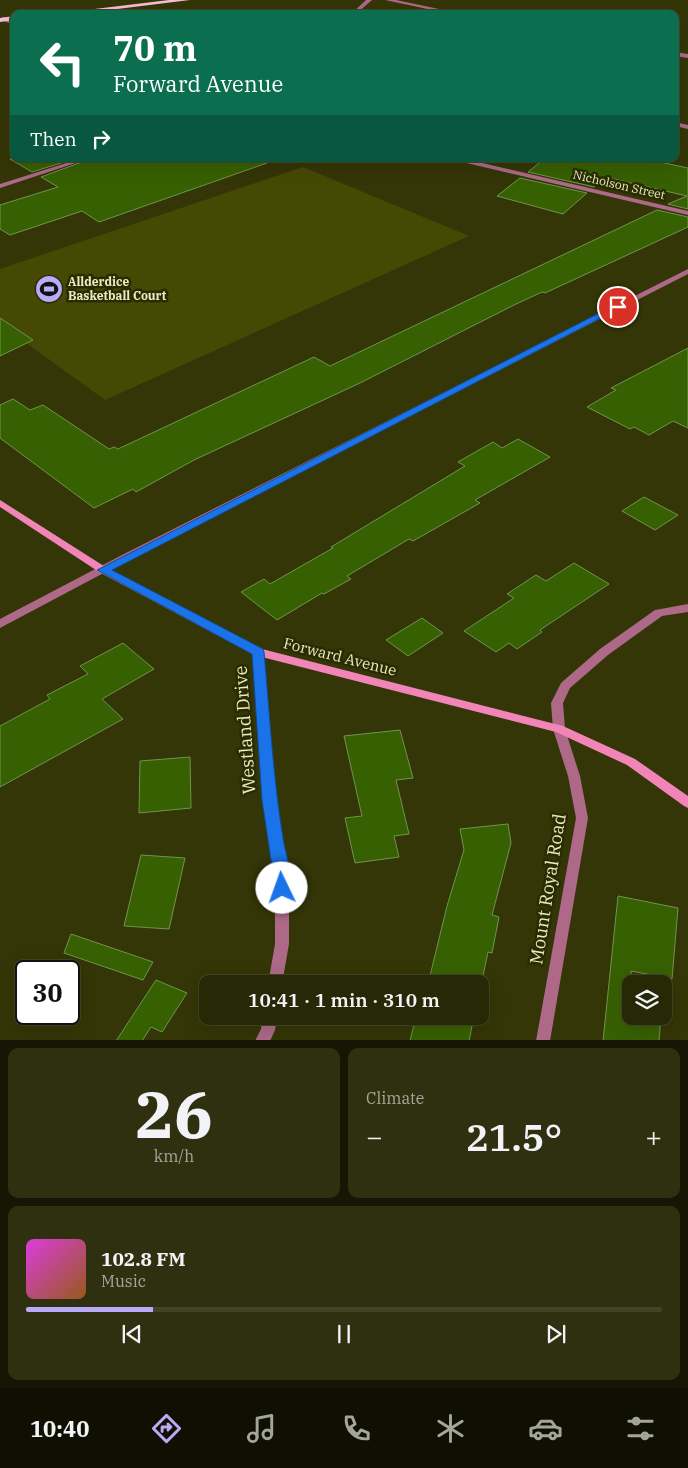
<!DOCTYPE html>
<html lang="en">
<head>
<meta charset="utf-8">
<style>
  :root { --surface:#272805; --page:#2f300f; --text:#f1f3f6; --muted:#a4a69a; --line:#434427; --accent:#b9abf7 }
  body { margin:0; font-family:"IBM Plex Serif",serif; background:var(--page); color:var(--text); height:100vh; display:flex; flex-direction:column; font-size:19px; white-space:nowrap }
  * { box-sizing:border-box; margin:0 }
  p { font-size:16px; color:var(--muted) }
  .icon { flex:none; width:28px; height:28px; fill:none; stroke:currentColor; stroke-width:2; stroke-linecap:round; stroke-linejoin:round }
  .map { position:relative; height:1040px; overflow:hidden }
  .side { display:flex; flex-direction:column; gap:8px; padding:8px; background:#151603; flex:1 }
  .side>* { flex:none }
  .top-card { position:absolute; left:10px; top:10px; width:669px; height:152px; border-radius:10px; box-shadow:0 5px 20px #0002,0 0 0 1px var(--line); background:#0b6e4f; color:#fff; overflow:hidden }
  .buttons { position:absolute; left:622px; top:975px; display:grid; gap:10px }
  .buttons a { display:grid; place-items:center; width:50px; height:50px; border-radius:10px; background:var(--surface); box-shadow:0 5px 20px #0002,0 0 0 1px var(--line); font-size:25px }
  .speed { position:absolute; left:15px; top:960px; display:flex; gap:10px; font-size:25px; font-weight:700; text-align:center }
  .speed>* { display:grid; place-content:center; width:65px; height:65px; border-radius:50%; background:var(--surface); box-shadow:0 5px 20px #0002,0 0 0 1px var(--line); line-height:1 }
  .speed .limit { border:2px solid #111; border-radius:8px; background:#fff; color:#111 }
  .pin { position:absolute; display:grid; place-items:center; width:42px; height:42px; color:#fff; margin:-21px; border:2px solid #fff; border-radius:50%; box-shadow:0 1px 5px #0007 }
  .me { position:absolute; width:55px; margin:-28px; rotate:357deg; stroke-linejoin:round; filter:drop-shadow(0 0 4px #0008) }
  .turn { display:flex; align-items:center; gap:18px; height:105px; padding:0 20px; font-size:22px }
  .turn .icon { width:65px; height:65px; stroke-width:2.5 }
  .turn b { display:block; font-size:35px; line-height:42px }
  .then { display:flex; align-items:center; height:48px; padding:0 20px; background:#0003; gap:10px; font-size:19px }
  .big { font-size:38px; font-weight:600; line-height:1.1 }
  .side .tile { flex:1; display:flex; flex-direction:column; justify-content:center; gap:8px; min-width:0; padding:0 18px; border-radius:10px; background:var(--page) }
  .side .dial { align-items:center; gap:0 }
  .dial b { font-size:65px; line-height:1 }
  .song { display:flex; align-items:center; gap:15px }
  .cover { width:60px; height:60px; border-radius:8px; background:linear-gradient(135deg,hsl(300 70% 55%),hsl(30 70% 35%)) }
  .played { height:5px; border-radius:2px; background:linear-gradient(90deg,var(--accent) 20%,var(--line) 20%) }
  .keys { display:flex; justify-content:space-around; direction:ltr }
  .heat { display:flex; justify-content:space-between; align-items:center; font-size:28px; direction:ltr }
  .side .tiles { flex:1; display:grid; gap:8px; grid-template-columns:1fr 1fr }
  .tile:last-child { grid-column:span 2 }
  .trip { position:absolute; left:199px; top:975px; width:290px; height:50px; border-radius:10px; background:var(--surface); box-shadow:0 5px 20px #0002,0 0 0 1px var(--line); font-weight:600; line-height:50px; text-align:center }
  .tab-bar { display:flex; height:80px; justify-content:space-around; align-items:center; background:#101002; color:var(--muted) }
  .tab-bar .icon { width:35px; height:35px }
  .tab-bar .current { color:var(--accent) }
  .tab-bar b { font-size:22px; color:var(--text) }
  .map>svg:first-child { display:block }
  .green { fill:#464904 }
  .building { fill:#376002; stroke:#6e954e }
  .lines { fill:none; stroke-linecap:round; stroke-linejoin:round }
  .minor { fill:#ad6987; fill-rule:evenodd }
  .tertiary { fill:#ad6987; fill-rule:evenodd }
  .secondary { fill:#f285b7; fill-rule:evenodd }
  .primary { fill:#f6bdd4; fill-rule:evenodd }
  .route { fill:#1a73e8; stroke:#114b97 }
  .labels { text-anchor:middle; stroke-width:5; stroke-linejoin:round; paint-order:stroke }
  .far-street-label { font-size:12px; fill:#e8ecc3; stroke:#2a2c00 }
  .far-poi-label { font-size:12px; font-weight:bold; fill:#e8ecc3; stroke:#2a2c00; text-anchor:start }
  .street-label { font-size:15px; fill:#e8ecc3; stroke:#2a2c00 }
  .near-street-label { font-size:18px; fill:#e8ecc3; stroke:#2a2c00 }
</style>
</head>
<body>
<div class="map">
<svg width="688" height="1041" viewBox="0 0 688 1041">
  <rect width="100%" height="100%" fill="#343607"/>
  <!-- green -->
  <path class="green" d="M303,167l166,69 -364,164 -105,-76v-55z"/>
  <!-- building -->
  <path class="building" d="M10,159h64l-42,13z
    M90,159h177v4l-168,59 -17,-11 -72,24 -10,-6v-24l58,-18 -17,-10z
    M544,159h102l42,9v41l-20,-5 19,-8 -82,-19 -11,10 -66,-15z
    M520,178l67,15 -24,21 -66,-18z
    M657,210l31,7v10l-143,66 -3,-1 -28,13 -154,78 -166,77 -58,32 -3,-3 -39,19 -94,-70v-33l13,-6 17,11 13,-5 66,44 5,-2 4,2 196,-92 16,9z
    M0,318l33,22 -33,16z
    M688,348v80l-15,-7 -24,14 -15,-8 -4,2 -43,-22 29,-17 -5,-2z
    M518,439l32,18 -75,43 5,3 -67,38 -4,-2 -62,37 4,3 -27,15 -2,-1 -45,27 -36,-28 23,-13 6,5 63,-36 -2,-1 134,-81 -7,-4 35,-20 9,6z
    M644,497l34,18 -23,15 -33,-19z
    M574,563l35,21 -69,46 2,2 -25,17 -8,-6 -13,9 -32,-21 50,-33 -7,-4 29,-19 10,6z
    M422,618l21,15 -35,23 -22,-16z
    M123,643l31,26 -52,30 21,20 -123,68v-61l50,-27 -3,-4 41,-21 -8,-8z
    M400,730l13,48 -17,2 13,54 -15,2 5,21 -44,6 -10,-45 17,-2 -18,-80z
    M190,757l1,51 -52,5 1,-52z
    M508,824l3,19 -19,72 7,2 -7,36 -4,-1 -8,38v-6h-52l19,-78 17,-56 -4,-21z
    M141,855l44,3 -16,71 -45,-3z
    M618,896l60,12 -6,71 -41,-8v45h30l-2,25h-56z
    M71,934l82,28 -10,18 -79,-27z
    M156,980l31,13 -25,39 -11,-5 -9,14h-26z
    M416,1016h58l-5,25h-59z"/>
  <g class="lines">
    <!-- minor -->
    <path class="minor" d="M366,0h6l-16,14h-5z
      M385,0h11l67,14h-12z
      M3,17l11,4v4l-13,-5 -1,-1z
      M675,52l13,2v4l-13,-2z
      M675,122l13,3v4l-13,-3z
      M79,159h9l-88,29v-4z
      M455,159h10l223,52v4l-230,-54z
      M688,604v8l-26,4 -54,39 -38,33 -7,15 2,26 15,47 8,42 -38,223h-14l40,-223 -8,-42 -15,-47 -2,-26 10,-20 39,-34 55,-39z
      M258,648l4,1 2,3 11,148 14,70v74l-7,40h-14l7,-40v-74l-12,-70 -11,-148 2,-3z
      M263,1016h14l-2,14 -5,11h-15l6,-12z"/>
    <!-- tertiary -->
    <path class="tertiary" d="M688,269v5l-558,285 -130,69v-9l122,-64z"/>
    <!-- secondary -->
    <path class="secondary" d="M0,500l107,68 155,81 301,77 72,33 53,37v12l-4,-2 -57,-41 -71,-33 -302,-77 -155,-83 -99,-65z"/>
    <!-- primary -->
    <path class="primary" d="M169,0h21l-113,14h-24z
      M14,16v4l-14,2v-4z"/>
  </g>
  <!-- route -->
  <path class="route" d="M615,305l7,2 -510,263 151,79 1,3c6,64 9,128 20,192 3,14 10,35 3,49l-5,2 -6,-2 -14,-93 -10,-146 -155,-84z"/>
  <!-- icons -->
  <defs>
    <g id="stadium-disc" transform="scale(1.4375)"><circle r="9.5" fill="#b9abf7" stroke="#2a2c00"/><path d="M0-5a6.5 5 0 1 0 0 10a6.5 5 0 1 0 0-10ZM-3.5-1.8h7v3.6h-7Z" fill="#111"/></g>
  </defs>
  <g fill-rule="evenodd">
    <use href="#stadium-disc" x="49" y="289"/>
  </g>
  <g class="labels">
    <!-- far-street labels -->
    <g class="far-street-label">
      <text transform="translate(619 185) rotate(13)" y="4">Nicholson Street</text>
    </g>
    <!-- far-poi labels -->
    <g class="far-poi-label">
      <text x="68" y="286">Allderdice<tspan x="68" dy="14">Basketball Court</tspan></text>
    </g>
    <!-- street labels -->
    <g class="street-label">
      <text transform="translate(340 657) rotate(14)" y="5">Forward Avenue</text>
    </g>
    <!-- near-street labels -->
    <g class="near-street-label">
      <text transform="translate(245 730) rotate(-94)" y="6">Westland Drive</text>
      <text transform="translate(548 889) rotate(-81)" y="6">Mount Royal Road</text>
    </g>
  </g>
</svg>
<div class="buttons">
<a><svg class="icon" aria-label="layers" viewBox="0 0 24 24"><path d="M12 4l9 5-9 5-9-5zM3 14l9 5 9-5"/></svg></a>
</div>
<div class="speed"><div class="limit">30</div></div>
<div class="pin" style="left:618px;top:307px;background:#d93025"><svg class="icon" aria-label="arrive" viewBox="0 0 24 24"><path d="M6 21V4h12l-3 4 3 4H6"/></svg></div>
<svg class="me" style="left:282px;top:888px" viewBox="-20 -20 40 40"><circle r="19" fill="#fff"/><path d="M0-13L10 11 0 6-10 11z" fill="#1a73e8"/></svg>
<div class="trip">10:41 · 1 min · 310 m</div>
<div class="top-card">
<div class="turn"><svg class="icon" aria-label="left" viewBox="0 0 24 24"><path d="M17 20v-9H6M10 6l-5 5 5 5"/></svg><div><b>70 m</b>Forward Avenue</div></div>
<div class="then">Then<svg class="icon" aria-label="right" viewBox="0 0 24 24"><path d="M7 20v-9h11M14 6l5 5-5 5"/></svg></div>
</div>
</div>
<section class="side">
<div class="tiles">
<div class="tile dial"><b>26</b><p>km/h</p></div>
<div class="tile"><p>Climate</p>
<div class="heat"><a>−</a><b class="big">21.5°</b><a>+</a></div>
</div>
<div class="tile">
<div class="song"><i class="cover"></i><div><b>102.8 FM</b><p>Music</p></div></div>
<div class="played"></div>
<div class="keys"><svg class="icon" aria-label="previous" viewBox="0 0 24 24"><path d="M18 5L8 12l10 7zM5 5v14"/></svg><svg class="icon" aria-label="pause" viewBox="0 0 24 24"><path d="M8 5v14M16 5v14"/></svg><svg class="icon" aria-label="next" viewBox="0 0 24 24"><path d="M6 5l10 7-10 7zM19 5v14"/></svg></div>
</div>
</div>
</section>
<nav class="tab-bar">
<b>10:40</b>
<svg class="icon current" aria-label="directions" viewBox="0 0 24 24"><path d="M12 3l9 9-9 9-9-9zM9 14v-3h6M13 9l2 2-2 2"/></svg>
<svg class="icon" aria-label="music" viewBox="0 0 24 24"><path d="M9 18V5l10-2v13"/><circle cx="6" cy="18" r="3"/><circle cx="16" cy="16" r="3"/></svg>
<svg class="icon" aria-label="phone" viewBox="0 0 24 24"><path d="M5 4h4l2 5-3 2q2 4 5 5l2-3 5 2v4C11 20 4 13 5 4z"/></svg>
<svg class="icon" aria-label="climate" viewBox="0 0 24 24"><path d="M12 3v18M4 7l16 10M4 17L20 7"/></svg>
<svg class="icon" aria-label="car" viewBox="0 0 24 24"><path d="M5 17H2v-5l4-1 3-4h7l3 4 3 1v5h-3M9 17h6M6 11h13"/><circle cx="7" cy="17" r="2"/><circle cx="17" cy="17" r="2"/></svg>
<svg class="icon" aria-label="filters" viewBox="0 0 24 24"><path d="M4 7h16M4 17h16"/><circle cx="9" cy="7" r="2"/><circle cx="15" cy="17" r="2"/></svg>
</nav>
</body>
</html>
